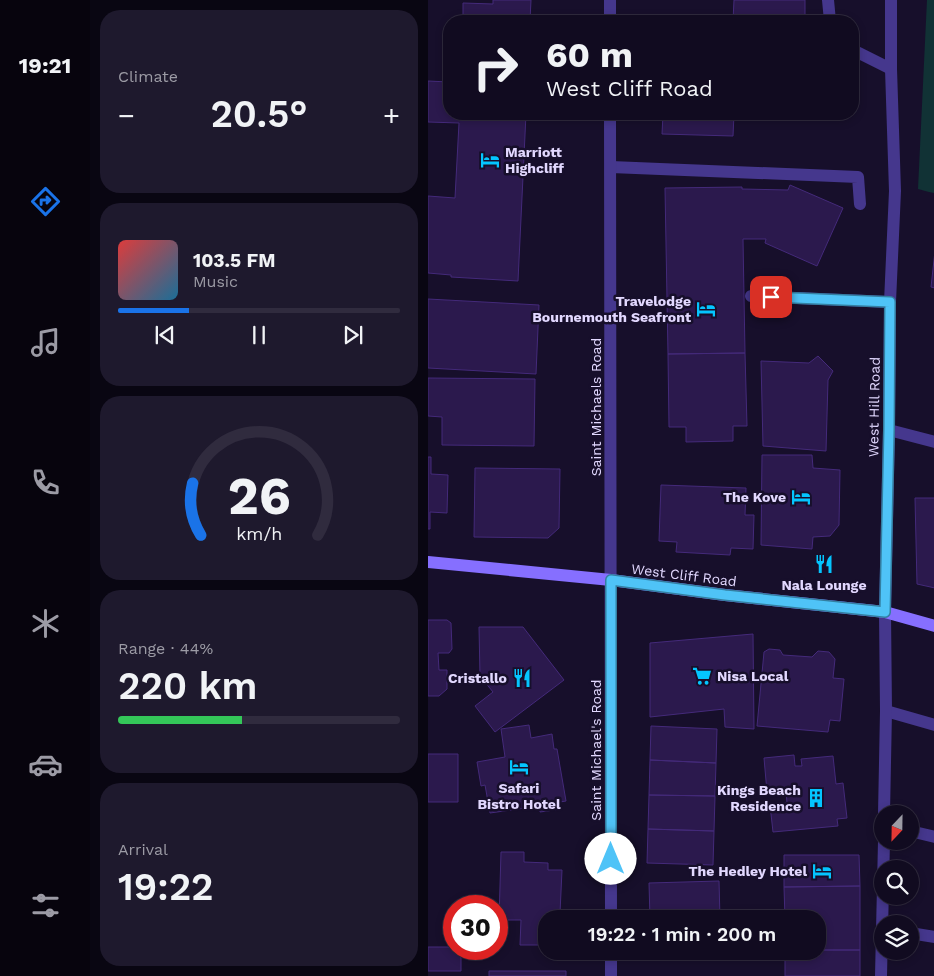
<!DOCTYPE html>
<html lang="en">
<head>
<meta charset="utf-8">
<style>
  :root { --surface:#110b20; --page:#1e192d; --text:#f1f3f6; --muted:#9c9ba5; --line:#302b3e; --accent:#1a73e8 }
  body { margin:0; font-family:"Work Sans",sans-serif; background:var(--page); color:var(--text); height:100vh; display:flex; flex-direction:column; font-size:19px; white-space:nowrap }
  * { box-sizing:border-box; margin:0 }
  p { font-size:16px; color:var(--muted) }
  .icon { flex:none; width:28px; height:28px; fill:none; stroke:currentColor; stroke-width:2; stroke-linecap:round; stroke-linejoin:round }
  .map { position:relative; flex:1; overflow:hidden }
  .drawer { display:flex; flex-direction:column; gap:10px; padding:10px; background:#090612; width:338px }
  .drawer>* { flex:none }
  .guide { position:absolute; left:15px; top:15px; width:416px; height:105px; border-radius:20px; box-shadow:0 2px 8px #0003,0 0 0 1px var(--line); background:#110b20; color:var(--text); overflow:hidden }
  .needle { width:32px; rotate:202deg }
  .fabs { position:absolute; left:446px; top:805px; display:grid; gap:10px }
  .fabs a { display:grid; place-items:center; width:45px; height:45px; border-radius:50%; background:var(--surface); box-shadow:0 2px 8px #0003,0 0 0 1px var(--line); font-size:25px }
  .speed { position:absolute; left:15px; top:895px; display:flex; gap:10px; font-size:25px; font-weight:700; text-align:center }
  .speed>* { display:grid; place-content:center; width:65px; height:65px; border-radius:50%; background:var(--surface); box-shadow:0 2px 8px #0003,0 0 0 1px var(--line); line-height:1 }
  .speed .limit { border:8px solid #d22; background:#fff; color:#111 }
  .pin { position:absolute; display:grid; place-items:center; width:42px; height:42px; color:#fff; margin:-21px; border-radius:10px; box-shadow:0 2px 8px #0006 }
  .me { position:absolute; width:55px; margin:-28px; rotate:0deg; stroke-linejoin:round; filter:drop-shadow(0 0 4px #0008) }
  .turn { display:flex; align-items:center; gap:18px; height:105px; padding:0 20px; font-size:22px }
  .turn .icon { width:65px; height:65px; stroke-width:2.5 }
  .turn b { display:block; font-size:35px; line-height:42px }
  .big { font-size:38px; font-weight:600; line-height:1.1 }
  .drawer .widget { flex:1; display:flex; flex-direction:column; justify-content:center; gap:8px; min-width:0; padding:0 18px; border-radius:20px; background:var(--page) }
  .drawer .dial { align-items:center; gap:0 }
  .dial svg { height:130px; overflow:visible; fill:none; stroke:var(--line); stroke-width:7; stroke-linecap:round; text-anchor:middle }
  .dial text { fill:var(--text); stroke:none }
  .song { display:flex; align-items:center; gap:15px }
  .cover { width:60px; height:60px; border-radius:8px; background:linear-gradient(135deg,hsl(0 70% 55%),hsl(200 70% 35%)) }
  .played { height:5px; border-radius:2px; background:linear-gradient(90deg,var(--accent) 25%,var(--line) 25%) }
  .keys { display:flex; justify-content:space-around; direction:ltr }
  .heat { display:flex; justify-content:space-between; align-items:center; font-size:28px; direction:ltr }
  .charge { height:8px; border-radius:4px; background:linear-gradient(90deg,#34c759 44%,var(--line) 0) }
  .trip { position:absolute; left:110px; top:910px; width:288px; height:50px; border-radius:20px; background:var(--surface); box-shadow:0 2px 8px #0003,0 0 0 1px var(--line); font-weight:600; line-height:50px; text-align:center }
  main { display:flex; flex:1; min-height:0 }
  .dock { display:flex; flex-direction:column; width:90px; justify-content:space-around; align-items:center; background:#07040d; color:var(--muted) }
  .dock .icon { width:35px; height:35px }
  .dock .current { color:var(--accent) }
  .dock b { font-size:22px; color:var(--text) }
  .map>svg:first-child { display:block }
  .green { fill:#113235 }
  .building { fill:#2b194d; stroke:#442a7a }
  .lines { fill:none; stroke-linecap:round; stroke-linejoin:round }
  .lane { stroke:#45378d; stroke-width:12 }
  .street { stroke:#45378d; stroke-width:12 }
  .secondary { stroke:#866fff; stroke-width:12 }
  .route-casing { stroke:#337fa1; stroke-width:12 }
  .route { stroke:#4fc3f7; stroke-width:9 }
  .labels { text-anchor:middle; stroke-width:5; stroke-linejoin:round; paint-order:stroke }
  .poi-label { font-size:14px; font-weight:bold; fill:#e2d8ff; stroke:#170f2b; text-anchor:end }
  .street-label { font-size:14px; fill:#e2d8ff; stroke:#170f2b }
</style>
</head>
<body>
<main>
<nav class="dock">
<b>19:21</b>
<svg class="icon current" aria-label="directions" viewBox="0 0 24 24"><path d="M12 3l9 9-9 9-9-9zM9 14v-3h6M13 9l2 2-2 2"/></svg>
<svg class="icon" aria-label="music" viewBox="0 0 24 24"><path d="M9 18V5l10-2v13"/><circle cx="6" cy="18" r="3"/><circle cx="16" cy="16" r="3"/></svg>
<svg class="icon" aria-label="phone" viewBox="0 0 24 24"><path d="M5 4h4l2 5-3 2q2 4 5 5l2-3 5 2v4C11 20 4 13 5 4z"/></svg>
<svg class="icon" aria-label="climate" viewBox="0 0 24 24"><path d="M12 3v18M4 7l16 10M4 17L20 7"/></svg>
<svg class="icon" aria-label="car" viewBox="0 0 24 24"><path d="M5 17H2v-5l4-1 3-4h7l3 4 3 1v5h-3M9 17h6M6 11h13"/><circle cx="7" cy="17" r="2"/><circle cx="17" cy="17" r="2"/></svg>
<svg class="icon" aria-label="filters" viewBox="0 0 24 24"><path d="M4 7h16M4 17h16"/><circle cx="9" cy="7" r="2"/><circle cx="15" cy="17" r="2"/></svg>
</nav>
<section class="drawer">
<div class="widget"><p>Climate</p>
<div class="heat"><a>−</a><b class="big">20.5°</b><a>+</a></div>
</div>
<div class="widget">
<div class="song"><i class="cover"></i><div><b>103.5 FM</b><p>Music</p></div></div>
<div class="played"></div>
<div class="keys"><svg class="icon" aria-label="previous" viewBox="0 0 24 24"><path d="M18 5L8 12l10 7zM5 5v14"/></svg><svg class="icon" aria-label="pause" viewBox="0 0 24 24"><path d="M8 5v14M16 5v14"/></svg><svg class="icon" aria-label="next" viewBox="0 0 24 24"><path d="M6 5l10 7-10 7zM19 5v14"/></svg></div>
</div>
<div class="widget dial"><svg viewBox="0 0 100 80">
<path d="M14 69A42 42 0 1 1 86 69"/>
<path d="M14 69A42 42 0 0 1 9 37" stroke="#1a73e8"/>
<text x="50" y="56" font-size="32" font-weight="700">26</text>
<text x="50" y="72" font-size="11">km/h</text>
</svg></div>
<div class="widget"><p>Range · 44%</p><b class="big">220 km</b><div class="charge"></div></div>
<div class="widget"><p>Arrival</p><b class="big">19:22</b></div>
</section>
<div class="map">
<svg width="507" height="976" viewBox="0 0 507 976">
  <rect width="100%" height="100%" fill="#170f2b"/>
  <!-- green -->
  <path class="green" d="M499,0h8l-1,193 -5,-1 -11,-3z"/>
  <!-- building -->
  <path class="building" d="M65,0h38l-1,21h-67v-18l30,1z
    M306,0h71v21h-72z
    M0,81l21,1v32h77l-8,167 -67,-4v-2l-23,-2v-77l27,2 4,-75 -31,-1z
    M235,114h71l-1,22 -71,-2z
    M362,185l53,23 -26,58 -52,-23 1,-4h-23l2,114 -77,1 -3,-166 77,-1v2l46,1z
    M507,251v37l-4,-1z
    M0,299l111,6 -3,69 -108,-6z
    M317,353l2,73h-14v15l-47,1v-15h-17l-1,-73z
    M390,356l15,15 -5,9 -2,71 -63,-5 -2,-85 48,2z
    M0,378l107,1 -1,67 -92,-1v-28l-14,-1z
    M334,455h50l1,13 27,2 -1,55 -9,11 -17,1 -1,12 -51,-4z
    M0,457h3v17l17,1 -1,38 -17,-1v17h-2z
    M47,468l85,1 -1,59 -11,10 -74,-1z
    M233,485l85,3 -1,27h9l-1,34 -22,-1 -1,7 -54,-3 1,-10 -18,-1z
    M487,498h20v90l-18,-4z
    M0,620h19l4,3 1,26 -3,4h-11l1,17h8v19l-8,7h-11z
    M51,627h44l41,53 -69,52 -20,-26 18,-14 -13,-16z
    M325,634l1,95 -29,-2 -1,-18 -74,8v-74z
    M341,649l11,1 3,5 29,2 6,-6 11,1 6,7 -2,19 11,1 -4,42 -10,-1 -2,12 -71,-6 7,-74z
    M101,725l2,13 21,-4 2,15h3l9,52 -6,1 1,7 -21,3 -1,-6 -49,7 -5,-28 -4,1 -4,-24 28,-5 -4,-28z
    M223,726l66,3 -1,34 -66,-3z
    M0,754h30v48h-30z
    M366,755l1,11h7l-1,-7 32,-3 3,28 7,-1 4,35 -10,1 1,7 -65,6 -3,-27 17,-2 -1,-13 -19,2 -3,-34z
    M222,760l66,3 -1,33 -66,-1z
    M221,795l66,1 -1,35 -66,-2z
    M220,829l66,2 -1,34 -66,-2z
    M73,852h23v10l24,1v7h14l-2,43h-4v6h-9v26h-27l1,-25h-22z
    M356,855h75l1,31 -76,1z
    M291,881l1,38h-70l-1,-36z
    M432,886v64h-43v-31h-32l-1,-32z
    M0,947h26v2h7v22h-33z
    M389,950h43v26h-75v-25h32z
    M61,971h77v5h-77z"/>
  <g class="lines">
    <!-- lane -->
    <path class="lane" d="M400,0l2,21
      M425,50l38,19
      M183,167l247,10 2,27
      M323,296l139,6
      M461,430l46,12
      M458,711l49,14
      M482,831l25,6
      M482,933l25,4"/>
    <!-- street -->
    <path class="street" d="M182,0v21
      M182,114l1,805
      M456,814l2,-103 -1,-99 4,-182 1,-128 5,-111 -4,-122v-69
      M183,976v-25
      M453,976l3,-135"/>
    <!-- secondary -->
    <path class="secondary" d="M0,562l183,18 114,15 160,17 50,14"/>
  </g>
  <g class="lines">
    <!-- route casing -->
    <g class="route-casing">
      <path id="route" d="M183,859v-279l114,15 160,17 4,-182 1,-128 -119,-5"/>
    </g>
    <!-- route -->
    <use href="#route" class="route"/>
  </g>
  <!-- icons -->
  <defs>
    <g id="hotel-bare" transform="scale(1.5)"><path d="M-6-4.5h1.5V1H6V5H4.5V3h-9V5H-6ZM-4 0a1.8 1.8 0 1 1 3.6 0ZM.5 0V-2.5h3Q6-2.5 6 0Z" fill="#04c5ff" stroke="#170f2b" stroke-width="2.5" paint-order="stroke"/></g>
    <g id="restaurant-bare" transform="scale(1.5)"><path d="M-5-6h1v4h1v-4h1v4h1v-4h1v5L-1.5 .5V6h-2V.5L-5-1ZM5-6V6H3V1.5H1.5Q1.5-4 5-6Z" fill="#04c5ff" stroke="#170f2b" stroke-width="2.5" paint-order="stroke"/></g>
    <g id="supermarket-bare" transform="scale(1.5)"><path d="M-6-5.5h2.5l.6 2H6L4.5 2H-2.5L-4.4-4H-6ZM-1.5 3.2a1.3 1.3 0 1 0 .1 0ZM3 3.2a1.3 1.3 0 1 0 .1 0Z" fill="#04c5ff" stroke="#170f2b" stroke-width="2.5" paint-order="stroke"/></g>
    <g id="building-bare" transform="scale(1.5)"><path d="M-4-6H4V6H1V3H-1V6H-4ZM-2.5-4.3h1.7v1.8h-1.7ZM.8-4.3h1.7v1.8H.8ZM-2.5-1h1.7V.8h-1.7ZM.8-1h1.7V.8H.8Z" fill="#04c5ff" stroke="#170f2b" stroke-width="2.5" paint-order="stroke"/></g>
  </defs>
  <g fill-rule="evenodd">
    <use href="#hotel-bare" x="62" y="160"/>
    <use href="#hotel-bare" x="278" y="309"/>
    <use href="#hotel-bare" x="373" y="497"/>
    <use href="#restaurant-bare" x="396" y="564"/>
    <use href="#supermarket-bare" x="274" y="676"/>
    <use href="#restaurant-bare" x="94" y="678"/>
    <use href="#hotel-bare" x="91" y="767"/>
    <use href="#building-bare" x="388" y="798"/>
    <use href="#hotel-bare" x="394" y="871"/>
  </g>
  <g class="labels">
    <!-- poi labels -->
    <g class="poi-label">
      <text x="77" y="157" text-anchor="start">Marriott<tspan x="77" dy="16">Highcliff</tspan></text>
      <text x="263" y="306">Travelodge<tspan x="263" dy="16">Bournemouth Seafront</tspan></text>
      <text x="358" y="502">The Kove</text>
      <text x="396" y="590" text-anchor="middle">Nala Lounge</text>
      <text x="289" y="681" text-anchor="start">Nisa Local</text>
      <text x="79" y="683">Cristallo</text>
      <text x="91" y="793" text-anchor="middle">Safari<tspan x="91" dy="16">Bistro Hotel</tspan></text>
      <text x="373" y="795">Kings Beach<tspan x="373" dy="16">Residence</tspan></text>
      <text x="379" y="876">The Hedley Hotel</text>
    </g>
    <!-- street labels -->
    <g class="street-label">
      <text transform="translate(168 407) rotate(-90)" y="5">Saint Michaels Road</text>
      <text transform="translate(446 407) rotate(-89)" y="5">West Hill Road</text>
      <text transform="translate(256 575) rotate(7)" y="5">West Cliff Road</text>
      <text transform="translate(168 750) rotate(-90)" y="5">Saint Michael's Road</text>
    </g>
  </g>
</svg>
<div class="fabs">
<a><svg class="needle" viewBox="-14 -14 28 28"><path d="M0-13l5 13h-10z" fill="#e53935"/><path d="M0 13l5-13h-10z" fill="#9c9ba5"/></svg></a>
<a><svg class="icon" aria-label="search" viewBox="0 0 24 24"><circle cx="10" cy="10" r="6"/><path d="M15 15l6 6"/></svg></a>
<a><svg class="icon" aria-label="layers" viewBox="0 0 24 24"><path d="M12 4l9 5-9 5-9-5zM3 14l9 5 9-5"/></svg></a>
</div>
<div class="speed"><div class="limit">30</div></div>
<div class="pin" style="left:343px;top:297px;background:#d93025"><svg class="icon" aria-label="arrive" viewBox="0 0 24 24"><path d="M6 21V4h12l-3 4 3 4H6"/></svg></div>
<svg class="me" style="left:183px;top:859px" viewBox="-20 -20 40 40"><circle r="19" fill="#fff"/><path d="M0-13L10 11 0 6-10 11z" fill="#4fc3f7"/></svg>
<div class="trip">19:22 · 1 min · 200 m</div>
<div class="guide">
<div class="turn"><svg class="icon" aria-label="right" viewBox="0 0 24 24"><path d="M7 20v-9h11M14 6l5 5-5 5"/></svg><div><b>60 m</b>West Cliff Road</div></div>
</div>
</div>
</main>
</body>
</html>
